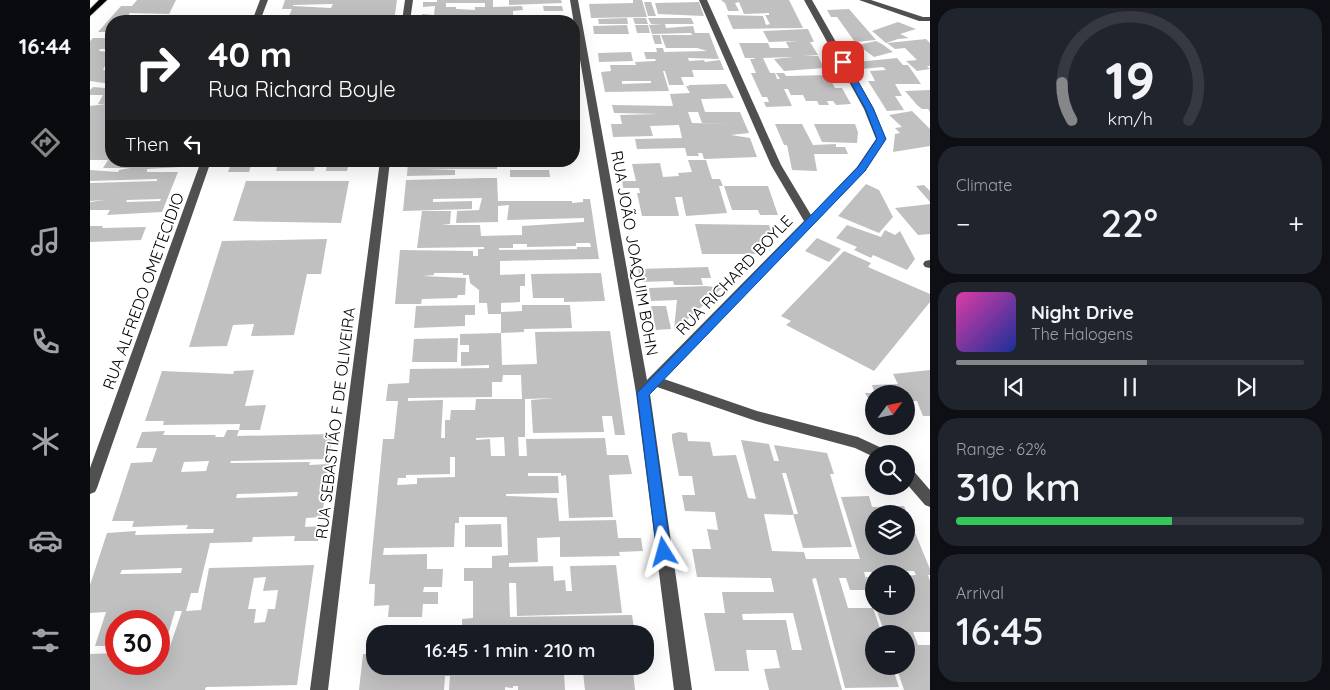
<!DOCTYPE html>
<html lang="en">
<head>
<meta charset="utf-8">
<style>
  :root { --surface:#171b24; --page:#20242c; --text:#f1f3f6; --muted:#9ea1a6; --line:#363941; --accent:#858687 }
  body { margin:0; font-family:Quicksand,sans-serif; background:var(--page); color:var(--text); height:100vh; display:flex; flex-direction:column; font-size:19px; white-space:nowrap }
  * { box-sizing:border-box; margin:0 }
  p { font-size:16px; color:var(--muted) }
  .icon { flex:none; width:28px; height:28px; fill:none; stroke:currentColor; stroke-width:2; stroke-linecap:round; stroke-linejoin:round }
  .map { position:relative; flex:1; overflow:hidden }
  .side { display:flex; flex-direction:column; gap:8px; padding:8px; background:#0d0f14; width:400px }
  .side>* { flex:none }
  .hud { position:absolute; left:15px; top:15px; width:475px; height:152px; border-radius:20px; box-shadow:0 5px 20px #0002; background:#202124; color:#fff; overflow:hidden }
  .needle { width:32px; rotate:57deg }
  .controls { position:absolute; left:775px; top:385px; display:grid; gap:10px }
  .controls a { display:grid; place-items:center; width:50px; height:50px; border-radius:50%; background:var(--surface); box-shadow:0 5px 20px #0002; font-size:25px }
  .speed { position:absolute; left:15px; top:610px; display:flex; gap:10px; font-size:25px; font-weight:700; text-align:center }
  .speed>* { display:grid; place-content:center; width:65px; height:65px; border-radius:50%; background:var(--surface); box-shadow:0 5px 20px #0002; line-height:1 }
  .speed .limit { border:8px solid #d22; background:#fff; color:#111 }
  .pin { position:absolute; display:grid; place-items:center; width:42px; height:42px; color:#fff; margin:-21px; border-radius:10px; box-shadow:0 2px 8px #0006 }
  .me { position:absolute; width:55px; margin:-28px; rotate:352deg; stroke-linejoin:round; filter:drop-shadow(0 0 4px #0008) }
  .turn { display:flex; align-items:center; gap:18px; height:105px; padding:0 20px; font-size:22px }
  .turn .icon { width:65px; height:65px; stroke-width:2.5 }
  .turn b { display:block; font-size:35px; line-height:42px }
  .then { display:flex; align-items:center; height:48px; padding:0 20px; background:#0003; gap:10px; font-size:19px }
  .big { font-size:38px; font-weight:600; line-height:1.1 }
  .side .widget { flex:1; display:flex; flex-direction:column; justify-content:center; gap:8px; min-width:0; padding:0 18px; border-radius:20px; background:var(--page) }
  .side .dial { align-items:center; gap:0 }
  .dial svg { height:130px; overflow:visible; fill:none; stroke:var(--line); stroke-width:7; stroke-linecap:round; text-anchor:middle }
  .dial text { fill:var(--text); stroke:none }
  .song { display:flex; align-items:center; gap:15px }
  .cover { width:60px; height:60px; border-radius:8px; background:linear-gradient(135deg,hsl(320 70% 55%),hsl(230 70% 35%)) }
  .played { height:5px; border-radius:2px; background:linear-gradient(90deg,var(--accent) 55%,var(--line) 55%) }
  .keys { display:flex; justify-content:space-around; direction:ltr }
  .heat { display:flex; justify-content:space-between; align-items:center; font-size:28px; direction:ltr }
  .charge { height:8px; border-radius:4px; background:linear-gradient(90deg,#34c759 62%,var(--line) 0) }
  .trip { position:absolute; left:276px; top:625px; width:288px; height:50px; border-radius:20px; background:var(--surface); box-shadow:0 5px 20px #0002; font-weight:600; line-height:50px; text-align:center }
  main { display:flex; flex:1; min-height:0 }
  .dock { display:flex; flex-direction:column; width:90px; justify-content:space-around; align-items:center; background:#090b0e; color:var(--muted) }
  .dock .icon { width:35px; height:35px }
  .dock .selected { color:var(--accent) }
  .dock b { font-size:22px; color:var(--text) }
  .map>svg:first-child { display:block }
  .building { fill:#c0c0c0; fill-rule:evenodd }
  .lines { fill:none; stroke-linecap:round; stroke-linejoin:round }
  .major-casing { stroke:#dbdbdb; stroke-width:2 }
  .minor { fill:#505050; fill-rule:evenodd }
  .major { fill:#000; fill-rule:evenodd }
  .route { fill:#1a73e8; stroke:#114b97 }
  .labels { text-anchor:middle; stroke-width:4; stroke-linejoin:round; paint-order:stroke }
  .street-label { font-size:16px; fill:#000; stroke:#fff }
</style>
</head>
<body>
<main>
<nav class="dock">
<b>16:44</b>
<svg class="icon selected" aria-label="directions" viewBox="0 0 24 24"><path d="M12 3l9 9-9 9-9-9zM9 14v-3h6M13 9l2 2-2 2"/></svg>
<svg class="icon" aria-label="music" viewBox="0 0 24 24"><path d="M9 18V5l10-2v13"/><circle cx="6" cy="18" r="3"/><circle cx="16" cy="16" r="3"/></svg>
<svg class="icon" aria-label="phone" viewBox="0 0 24 24"><path d="M5 4h4l2 5-3 2q2 4 5 5l2-3 5 2v4C11 20 4 13 5 4z"/></svg>
<svg class="icon" aria-label="climate" viewBox="0 0 24 24"><path d="M12 3v18M4 7l16 10M4 17L20 7"/></svg>
<svg class="icon" aria-label="car" viewBox="0 0 24 24"><path d="M5 17H2v-5l4-1 3-4h7l3 4 3 1v5h-3M9 17h6M6 11h13"/><circle cx="7" cy="17" r="2"/><circle cx="17" cy="17" r="2"/></svg>
<svg class="icon" aria-label="filters" viewBox="0 0 24 24"><path d="M4 7h16M4 17h16"/><circle cx="9" cy="7" r="2"/><circle cx="15" cy="17" r="2"/></svg>
</nav>
<div class="map">
<svg width="840" height="690" viewBox="0 0 840 690">
  <rect width="100%" height="100%" fill="#fff"/>
  <!-- building -->
  <path class="building" d="M47,0h39l-7,14 -39,-1 -2,3h25l-3,5h-39v11h-13l23,-26h11z
    M195,0h112l-3,21h-69l1,-5h-7l-1,5h-40l1,-5h10l3,-7h-10zM243,4l-2,4 -38,-2v-1z
    M347,0h56v7l29,-1 1,4 -10,1v8h-11v2h-9v-2l-71,1v-6l12,1 1,-9 -12,1v-5h14zM356,3h39v4h-10v3l-19,-1v-2h-10z
    M419,0h52l1,3 -53,2z
    M543,0h9l5,17 -56,1 -2,-14 44,-1z
    M631,0h68l14,28 -70,1 -6,-14 36,1 3,9 4,-1 -5,-9h4v-2l-25,1 -5,-12 -4,1 4,8h-11l-3,-8z
    M554,2h7l5,14h-8z
    M609,2l5,14 -46,-2 -3,-11z
    M453,6h19l1,5h-19z
    M759,9l27,31 -21,2 -18,-25h-6l-4,-7z
    M537,18l1,6h-29l-1,-5z
    M543,18h13l2,6h-13z
    M558,18h43l3,6h-29l1,4 27,-2 2,7h14l10,26 -31,-1 1,3 15,-1 1,2 15,-2 4,10h-32l2,7h-13l3,8h-15l-4,-14h-2l6,20 -64,1 -4,-20 10,-1 -1,-6h26l-1,-3 21,-1 -1,-2h-9l-2,-7h13l-1,-4h7l1,4 43,-1 -10,-3h-31l-5,-13h31l-1,-2 -39,1 -3,-9 13,-1h-11zM532,81h29v2l-29,1z
    M808,22l18,7 -16,5 9,4 -11,1 -12,4 -14,-12z
    M537,25l2,9h-35l-1,-8z
    M545,25h13l2,8h-13z
    M718,29l6,13h-4l8,13h-14l14,1 6,12 -40,3 -10,-12 19,-2 -30,1 7,15h5l2,6h3l-4,-6h8l2,3 42,-1 7,13h7l9,16 -15,1 -3,-4h-6l2,4h-10l-2,-4h-11l-3,-6h-12l-3,-6h-4l8,17 -26,1 -2,-5h5l-2,-5h-5l-11,-24h5l-6,-14h5l-1,-1h-9l-6,-15h29l2,5h19l-3,-6 12,-1 -29,1 -6,-11z
    M21,34v15h-11l-1,2 12,1v14h-6l-2,4h8v14l-21,-3v-40l3,-3h16z
    M562,35h8l2,9h-7z
    M836,39l4,4v23h-3l3,3 -13,2 -11,-10 11,-1 -12,-12 -10,1 -8,-6z
    M786,41l6,3 11,8 -19,5 -16,-12z
    M541,52l2,9 -34,1 -1,-9z
    M807,58l6,7h5l13,19h-26l7,12h-7l9,14 -17,1 -19,-30h7l-5,-10 16,-1 -3,-3 -22,2 -4,-7z
    M636,84l8,14 -33,1 4,13h35l9,21 -18,2 19,3 7,19 -53,2 -2,-6h-4l1,3h-12l-2,-8 -48,1 -2,-10 47,-1 -3,-13 -29,1 3,10 -40,1 -2,-13h11l-2,-9 40,-1 -46,-1 -2,-8 61,1 -3,-12 20,-1 -4,-7h3v-1zM598,112h10l4,11 33,1 -43,-1z
    M17,85h4v76h72l-3,6 -33,2v3h31l-16,40 -55,3 3,-5h-20v-8l14,-2 -14,1v-18l67,-2v-2l-67,2v-11l28,2 1,-2 11,-2h-27l5,-8h-18v-54l16,-2h-8l5,-9h-13v-5l3,-3 12,1zM71,199l-1,2 -34,1 1,-2z
    M840,90v22l-2,-3h-6l-5,-4 -12,-14z
    M822,111l18,18v17l-37,6 2,-18 5,-1 -5,-5 7,-1 -13,-12z
    M685,124h27l11,21 23,-1v3h9l3,7h-34l3,17 -25,-1 -5,-25h-3z
    M724,124h41l3,8 -1,11 -35,-1z
    M598,160h18l6,19h8l3,7h-4l8,27 -41,3 -4,-19h-7l4,19h-37l-5,-23h3l-1,-5h-16l-1,-7h14l-4,-17 28,-1 3,14 16,-1 -1,-3 14,-1z
    M152,161h74l-2,10h-38l2,-8h-37z
    M235,161h35l-1,5h-11l-1,5h-21l1,-7 -2,-1z
    M318,161h89v8h-71l29,1v5l-48,1z
    M141,164l20,1 -2,7h-21z
    M420,170h39l1,7h-40z
    M395,178h12l1,23h74v2l11,-1v-3h7l9,60 -99,2v14l25,-1v12h-5v16l-19,1v9l21,-1v-6h48l2,23 -48,1v3l-23,1v-19h-13l-1,-11h-8v-13l-9,-7 -1,-8h-6v-2h-29v2l-11,1 43,2 -1,17h-7l-1,3 -35,1 -1,5h-26l5,-54 73,1v5h5v-7h6v-2l-67,1 5,-37h29l-1,13 -8,1h38l1,11 41,-1v-9l62,-4v-4l-77,2 2,-15 -11,1v16l-42,1 1,-12 22,-1 3,-12 -49,1v3l39,-1v8l-69,2 3,-31zM486,243h14l1,4h-14v2l-78,1v-2h14v-4h14v3l49,-1z
    M156,181h103l-8,42 -108,-2z
    M776,184l13,6 14,27 -14,16 -41,-17z
    M834,185l6,6v11l-14,-16z
    M634,186h44l10,29h-18l-2,-5h-26z
    M840,204v30l-12,1 -23,-27z
    M605,224l74,1 3,10h-9l2,8h-7l4,11h-60z
    M757,225l34,12 4,-7 10,5 5,-4 15,28 -8,11 -34,-15 -2,3 -17,-8 3,-3 -21,-9z
    M0,226h13l-1,2 44,-1 -5,13 -51,2z
    M727,238l24,11 -12,13 -24,-11z
    M237,239l-6,35h-14l-13,61 -43,1 3,-12 -21,1 -6,21 -38,1 33,-106z
    M754,251l27,12 -3,4 62,27v8l-56,69 -88,-46 5,-4 -10,-5z
    M618,267l3,11h-10l2,7h-29l-1,-4 -33,1 -2,-13z
    M511,273l4,28 -41,1v-4h-31l-2,-24z
    M616,286l16,2 -45,41h-3l3,-29 -26,1 -2,-13z
    M385,305v10h-10v11l-51,2 2,-22z
    M561,306h15l5,23 -15,1z
    M520,331l15,104h-10l-3,-19h-10l2,16 -71,1 -2,-33 23,-2 -29,1v38h-7l1,19h8l-1,-17 79,-1 2,17h21l4,19 -23,1 4,42 -44,1 -3,-43 -5,1v-3h-33v3h30l1,17 -53,1v2l51,2 2,23 57,-1 2,18h23l2,13 -24,1 1,4 -60,1v-20l-23,1 1,24 -29,1v4l44,-1 1,15 11,-1 1,11h6l-2,-25 46,-1 6,48 -105,3 -1,-33h-7l1,34 122,-2 3,19h-173v-15l11,-1v-37h-9v-13h28v-12l16,-1 -1,-38h-48v6h-4l-1,24 -70,1 -1,7 44,-1v15h16l-1,18h-18l-1,5h15v12h-15l-1,13h-34l1,-12 -15,1 1,-22h-6l14,-145h11l4,-38h-12l2,-17 21,-1 1,-14 79,-1v-3l-28,1v-14h8v-7h-9v-11l41,-1 1,32 35,-1 -2,-32zM413,375h18l1,24h-46l-1,11h-24l-1,10h-5v18h-4l2,-38 -35,1v-3l84,-1v-15h10zM414,437l1,19h-14l-1,-17 -14,1v-2zM360,457h5v20l-38,1v6l-20,1 1,-7h8v-3l44,-1z
    M368,338l-1,24h-45l2,-23z
    M164,370l-9,36 21,-1 -6,25h-21l1,-6 -77,1 1,-4h-19l17,-50 71,3 1,-3z
    M840,370v46h-7l-6,-15h-11v-7h-31l-3,-9 26,-1 -5,-10z
    M775,393h9v14l-3,-4z
    M137,430h12l-2,6 96,-2 -4,25 -98,2 -1,2 80,-1 -1,3 20,-1 -7,53 -16,1 -1,9 15,-1 -2,15h-24l1,-5 -42,1 -1,5 -42,1 -12,50h-7l-5,18 15,-1 8,-42 105,-3 -17,120 -91,2 -1,3h-115v-36l26,-1v11h43v-12h9l14,-41h-7l-10,34h-6v-24h-43v25h-21l11,-34 -16,1v-28l17,-52 29,-2 -1,4 78,-2 1,-4h-28l2,-4 -56,2 2,-6h-22l19,-58 21,-1 5,-14h-21l6,-16 23,-1 -2,4h53l-1,2h9zM119,461l-3,10 -25,1 3,-10zM208,492l-1,4 -61,2 1,-4zM92,568l-1,5 -61,1 2,-4zM176,577l-3,14 15,-1 -3,19h-7l-3,13 -11,1 2,-14h-8l6,-31z
    M589,432l8,1 1,8 22,1 3,14 23,-1 12,43 8,1 -15,-59 28,4 5,17h5l-5,-16 53,8 7,21h-4l22,73 -49,1 -10,-34h5l-12,-41h-4l12,42 -30,-1 8,37 32,1 2,7h54l-19,-62 28,-1 3,11 32,-1 26,63v6h-2l2,6v51h-17l5,13h12v45h-26l-8,-24h10v-32h-21l-10,-28h31v-30l10,-1 -2,-4 -50,1 3,11 -1,-6h8l-1,24 -3,-11h-20l-4,-12h-7l9,30h25l9,26h-8v32h18l7,21 -54,1 -29,-110 -4,1 30,111h-73l-5,-21 16,-1 -4,-18h-30l3,21h-34l-11,-58h21l-3,-21h52l-3,-14 -74,-1 -5,-28h19l-4,-20 11,1 -3,-18 -30,-1 -3,-16h13l-3,-19h-13l-7,-37v-5zM784,514h32v32h-32zM703,613l9,37h-10l-6,-30h-43l-1,-6z
    M411,524l1,23h-37v-22z
    M555,640h1l4,24h-5z
    M273,654h12v12h81v9h14v-9h41l1,8 52,-1 1,17h-47v-4h-5v2l-8,-1v3h-56l1,-14h-5l-1,14h-85z
    M543,671l2,19h-50l-2,-18z"/>
  <g class="lines">
    <!-- major casing -->
    <g class="major-casing">
      <path id="major" d="M9,0h8l-17,16v-7z"/>
    </g>
    <!-- minor -->
    <path class="minor" d="M170,0h8l-8,21h-8z
      M315,0h8l-3,21h-8z
      M480,0h8l69,380 157,-159 -33,-56 -72,-165h8l74,165 30,50 46,-48 19,-28 -12,-30 -60,-109h8l62,109 12,30 -21,32 -201,208 93,32 101,26 28,13 2,4h-14v3l-19,-9 -99,-27 -99,-34 -7,7 42,296h-18l-38,-297z
      M769,0h12l52,17h7v4h-11z
      M111,161h10l-114,327 -2,4 -5,2v-26z
      M290,161h10l-62,529h-18z
      M840,260v8l-5,-1 -2,-3 2,-3z
      M816,466l5,2 19,22v17l-5,-2 -19,-22z"/>
    <!-- major -->
    <use href="#major" class="major"/>
  </g>
  <!-- route -->
  <path class="route" d="M753,60l4,2 26,46 13,31 -21,32 -216,224 22,157 -2,4 -5,2 -5,-2 -2,-4 -20,-159 221,-226 19,-28 -12,-31 -26,-46z"/>
  <g class="labels">
    <!-- street labels -->
    <g class="street-label">
      <text transform="translate(545 253) rotate(80)" y="6">RUA JOÃO JOAQUIM BOHN</text>
      <text transform="translate(644 275) rotate(-46)" y="6">RUA RICHARD BOYLE</text>
      <text transform="translate(53 291) rotate(-70)" y="6">RUA ALFREDO OMETECIDIO</text>
      <text transform="translate(245 423) rotate(-83)" y="6">RUA SEBASTIÃO F DE OLIVEIRA</text>
    </g>
  </g>
</svg>
<div class="controls">
<a><svg class="needle" viewBox="-14 -14 28 28"><path d="M0-13l5 13h-10z" fill="#e53935"/><path d="M0 13l5-13h-10z" fill="#9ea1a6"/></svg></a>
<a><svg class="icon" aria-label="search" viewBox="0 0 24 24"><circle cx="10" cy="10" r="6"/><path d="M15 15l6 6"/></svg></a>
<a><svg class="icon" aria-label="layers" viewBox="0 0 24 24"><path d="M12 4l9 5-9 5-9-5zM3 14l9 5 9-5"/></svg></a>
<a>+</a>
<a>−</a>
</div>
<div class="speed"><div class="limit">30</div></div>
<div class="pin" style="left:753px;top:62px;background:#d93025"><svg class="icon" aria-label="arrive" viewBox="0 0 24 24"><path d="M6 21V4h12l-3 4 3 4H6"/></svg></div>
<svg class="me" style="left:574px;top:552px" viewBox="-20 -20 40 40"><path d="M0-17L14 15 0 8-14 15z" fill="#1a73e8" stroke="#fff" stroke-width="4"/></svg>
<div class="trip">16:45 · 1 min · 210 m</div>
<div class="hud">
<div class="turn"><svg class="icon" aria-label="right" viewBox="0 0 24 24"><path d="M7 20v-9h11M14 6l5 5-5 5"/></svg><div><b>40 m</b>Rua Richard Boyle</div></div>
<div class="then">Then<svg class="icon" aria-label="left" viewBox="0 0 24 24"><path d="M17 20v-9H6M10 6l-5 5 5 5"/></svg></div>
</div>
</div>
<section class="side">
<div class="widget dial"><svg viewBox="0 0 100 80">
<path d="M14 69A42 42 0 1 1 86 69"/>
<path d="M14 69A42 42 0 0 1 8 46" stroke="#858687"/>
<text x="50" y="56" font-size="32" font-weight="700">19</text>
<text x="50" y="72" font-size="11">km/h</text>
</svg></div>
<div class="widget"><p>Climate</p>
<div class="heat"><a>−</a><b class="big">22°</b><a>+</a></div>
</div>
<div class="widget">
<div class="song"><i class="cover"></i><div><b>Night Drive</b><p>The Halogens</p></div></div>
<div class="played"></div>
<div class="keys"><svg class="icon" aria-label="previous" viewBox="0 0 24 24"><path d="M18 5L8 12l10 7zM5 5v14"/></svg><svg class="icon" aria-label="pause" viewBox="0 0 24 24"><path d="M8 5v14M16 5v14"/></svg><svg class="icon" aria-label="next" viewBox="0 0 24 24"><path d="M6 5l10 7-10 7zM19 5v14"/></svg></div>
</div>
<div class="widget"><p>Range · 62%</p><b class="big">310 km</b><div class="charge"></div></div>
<div class="widget"><p>Arrival</p><b class="big">16:45</b></div>
</section>
</main>
</body>
</html>
